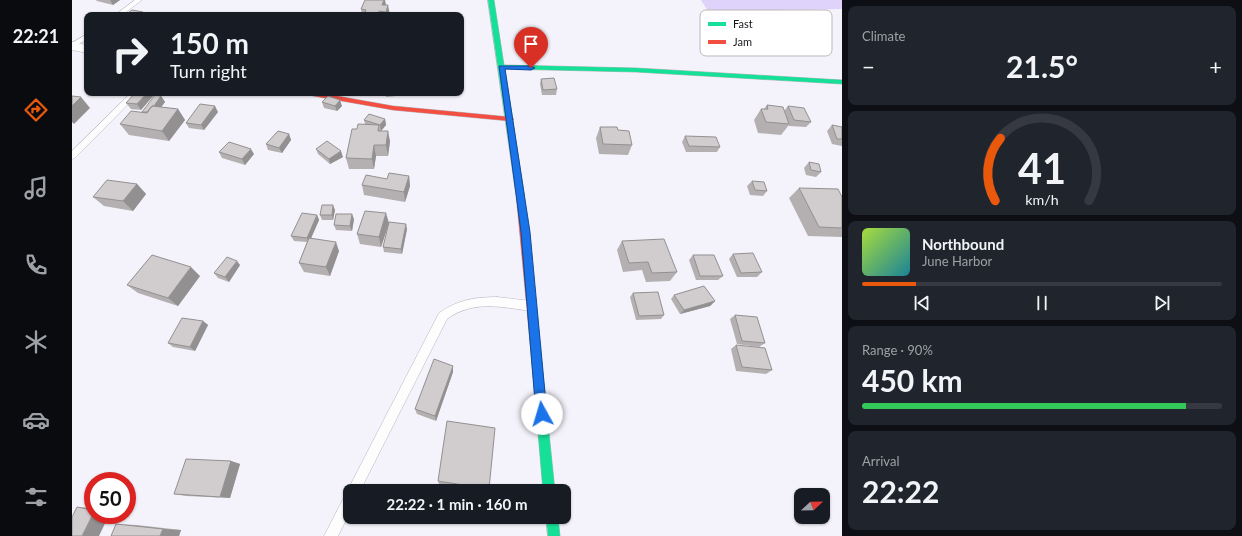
<!DOCTYPE html>
<html lang="en">
<head>
<meta charset="utf-8">
<style>
  :root { --surface:#171b24; --page:#20242c; --text:#f1f3f6; --muted:#9ea1a6; --line:#363941; --accent:#ea580c }
  body { margin:0; font-family:Lato,sans-serif; background:var(--page); color:var(--text); height:100vh; display:flex; flex-direction:column; font-size:15px; white-space:nowrap }
  * { box-sizing:border-box; margin:0 }
  p { font-size:13px; color:var(--muted) }
  .icon { flex:none; width:22px; height:22px; fill:none; stroke:currentColor; stroke-width:2; stroke-linecap:round; stroke-linejoin:round }
  .map { position:relative; flex:1; overflow:hidden }
  .side { display:flex; flex-direction:column; gap:6px; padding:6px; background:#0d0f14; width:400px }
  .side>* { flex:none }
  .guide { position:absolute; left:12px; top:12px; width:380px; height:84px; border-radius:8px; box-shadow:0 1px 3px #0004; background:#171b24; color:var(--text); overflow:hidden }
  .needle { width:26px; rotate:68deg }
  .fabs { position:absolute; left:722px; top:488px; display:grid; gap:8px }
  .fabs a { display:grid; place-items:center; width:36px; height:36px; border-radius:8px; background:var(--surface); box-shadow:0 1px 3px #0004; font-size:20px }
  .speed { position:absolute; left:12px; top:472px; display:flex; gap:8px; font-size:20px; font-weight:700; text-align:center }
  .speed>* { display:grid; place-content:center; width:52px; height:52px; border-radius:50%; background:var(--surface); box-shadow:0 1px 3px #0004; line-height:1 }
  .speed .limit { border:6px solid #d22; background:#fff; color:#111 }
  .pin { position:absolute; display:grid; place-items:center; width:34px; height:34px; color:#fff; margin:-41px -17px; border-radius:50% 50% 50% 0; rotate:-45deg; box-shadow:0 0 4px #0007 }
  .pin .icon { rotate:45deg }
  .me { position:absolute; width:44px; margin:-22px; rotate:354deg; stroke-linejoin:round; filter:drop-shadow(0 0 3px #0008) }
  .turn { display:flex; align-items:center; gap:14px; height:84px; padding:0 20px; font-size:18px }
  .turn .icon { width:52px; height:52px; stroke-width:2.5 }
  .turn b { display:block; font-size:28px; line-height:34px }
  .big { font-size:30px; font-weight:700; line-height:1.1 }
  .side .tile { flex:1; display:flex; flex-direction:column; justify-content:center; gap:6px; min-width:0; padding:0 14px; border-radius:8px; background:var(--page) }
  .side .dial { align-items:center; gap:0 }
  .dial svg { height:104px; overflow:visible; fill:none; stroke:var(--line); stroke-width:7; stroke-linecap:round; text-anchor:middle }
  .dial text { fill:var(--text); stroke:none }
  .song { display:flex; align-items:center; gap:12px }
  .cover { width:48px; height:48px; border-radius:6px; background:linear-gradient(135deg,hsl(80 70% 55%),hsl(190 70% 35%)) }
  .played { height:4px; border-radius:2px; background:linear-gradient(90deg,var(--accent) 15%,var(--line) 15%) }
  .keys { display:flex; justify-content:space-around; direction:ltr }
  .heat { display:flex; justify-content:space-between; align-items:center; font-size:22px; direction:ltr }
  .charge { height:6px; border-radius:3px; background:linear-gradient(90deg,#34c759 90%,var(--line) 0) }
  .trip { position:absolute; left:271px; top:484px; width:228px; height:40px; border-radius:8px; background:var(--surface); box-shadow:0 1px 3px #0004; font-weight:700; line-height:40px; text-align:center }
  main { display:flex; flex:1; min-height:0 }
  .dock { display:flex; flex-direction:column; width:72px; justify-content:space-around; align-items:center; background:#090b0e; color:var(--muted) }
  .dock .icon { width:28px; height:28px }
  .dock .active { color:var(--accent) }
  .dock b { font-size:18px; color:var(--text) }
  .map>svg:first-child { display:block }
  .green { fill:#dfd3fb }
  .lines { fill:none; stroke-linecap:round; stroke-linejoin:round }
  .lane-casing { stroke:#b8b6bd; stroke-width:1 }
  .street-casing { stroke:#b8b6bd; stroke-width:1 }
  .fast-casing { stroke:#b8b6bd; stroke-width:1 }
  .jam-casing { stroke:#b8b6bd; stroke-width:1 }
  .lane { fill:#fdfdfe; fill-rule:evenodd }
  .street { fill:#fdfdfe; fill-rule:evenodd }
  .fast { fill:#16e098; fill-rule:evenodd }
  .jam { fill:#f24e42; fill-rule:evenodd }
  .wall { fill:#b4b0b1 }
  .shaded-wall { fill:#929090 }
  .building { fill:#d1cdce; stroke:#929090 }
  .route { fill:#1a73e8; stroke:#114b97 }
  .key { fill:#fff; stroke:#b9b9bb; stroke-width:1 }
  .key-label { font-size:11px; fill:#17151c }
</style>
</head>
<body>
<main>
<nav class="dock">
<b>22:21</b>
<svg class="icon active" aria-label="directions" viewBox="0 0 24 24"><path d="M12 3l9 9-9 9-9-9zM9 14v-3h6M13 9l2 2-2 2"/></svg>
<svg class="icon" aria-label="music" viewBox="0 0 24 24"><path d="M9 18V5l10-2v13"/><circle cx="6" cy="18" r="3"/><circle cx="16" cy="16" r="3"/></svg>
<svg class="icon" aria-label="phone" viewBox="0 0 24 24"><path d="M5 4h4l2 5-3 2q2 4 5 5l2-3 5 2v4C11 20 4 13 5 4z"/></svg>
<svg class="icon" aria-label="climate" viewBox="0 0 24 24"><path d="M12 3v18M4 7l16 10M4 17L20 7"/></svg>
<svg class="icon" aria-label="car" viewBox="0 0 24 24"><path d="M5 17H2v-5l4-1 3-4h7l3 4 3 1v5h-3M9 17h6M6 11h13"/><circle cx="7" cy="17" r="2"/><circle cx="17" cy="17" r="2"/></svg>
<svg class="icon" aria-label="filters" viewBox="0 0 24 24"><path d="M4 7h16M4 17h16"/><circle cx="9" cy="7" r="2"/><circle cx="15" cy="17" r="2"/></svg>
</nav>
<div class="map">
<svg width="770" height="536" viewBox="0 0 770 536">
  <rect width="100%" height="100%" fill="#f4f2fa"/>
  <!-- green -->
  <path class="green" d="M629,0h141v9l-134,2z"/>
  <g class="lines">
    <!-- lane casing -->
    <g class="lane-casing">
      <path id="lane" d="M63,0h7l-20,15h-7z
        M15,34v5l-15,9v-5z
        M59,93h8l-64,65 -3,1v-8z
        M425,297l34,4 4,2 1,3 -1,3 -4,2c-30,-4 -58,-11 -84,8l-87,172h-10v21l-12,24h-14l115,-223c18,-13 36,-16 58,-16z"/>
    </g>
    <!-- street casing -->
    <g class="street-casing">
      <path id="street" d="M0,42l15,3v8l-15,-3z"/>
    </g>
    <!-- fast casing -->
    <g class="fast-casing">
      <path id="fast" d="M416,0h6l10,65 132,3 206,12v4l-206,-12 -131,-3 19,124 -4,3 -4,-3z
        M467,380l4,1 1,4 11,106h-12l-9,-106 1,-4z
        M474,517h12l2,19h-12z"/>
    </g>
    <!-- jam casing -->
    <g class="jam-casing">
      <path id="jam" d="M233,93h15l73,13 117,11 4,2 -4,2 -117,-11 -85,-15z
        M448,190l4,3 20,192 -1,4 -4,1 -4,-1 -1,-4 -18,-192z"/>
    </g>
    <!-- lane -->
    <use href="#lane" class="lane"/>
    <!-- street -->
    <use href="#street" class="street"/>
    <!-- fast -->
    <use href="#fast" class="fast"/>
    <!-- jam -->
    <use href="#jam" class="jam"/>
  </g>
  <!-- wall -->
  <path class="wall" d="M24,0h24l-7,5 -16,-4z
    M293,0h20l1,5 4,10h-28l-1,-6z
    M469,79l16,10 -1,6h-14l-2,-11z
    M290,93h11l-3,3z
    M314,93h21v2l-21,2z
    M81,96l-12,14 -10,-1 -5,-6z
    M89,96l4,6 -4,5 17,2 7,11 -16,21 -40,-6 -9,-11 22,-12z
    M250,102l20,4 -5,5 -13,-3z
    M695,105l17,6 4,-5 23,16 -5,5 -17,-1v-1l-8,10 -23,-2 -4,-13 7,-11h3z
    M146,112l-14,18 -15,-2 -3,-5z
    M313,119l1,6 -5,6 9,10 -2,15h-12l-2,13h-25l-3,-11 11,-29 8,-5 -1,-4z
    M760,125l10,2v19l-10,-2 -5,-13z
    M528,127l18,3 14,15 -4,10 -29,-1 -3,-16z
    M217,134l2,6 -9,13 -14,-3 -2,-6z
    M613,136l35,11 -3,5h-31l-4,-10z
    M244,149l27,8 -13,7 -12,-10z
    M147,152l35,2 -9,11 -23,-7z
    M737,162l12,10 -5,5 -10,-2 -2,-7z
    M337,176l1,10 -5,16 -41,-7 -2,-10 25,-6z
    M680,181l15,10 -4,5 -13,-1 -3,-9z
    M65,184l9,10 -13,17 -29,-5 -11,-9z
    M727,188l43,9v40l-34,-1 -19,-38z
    M263,210l-2,10h-11l-2,-5z
    M245,215l2,5 -8,18 28,13 -9,25 -26,-4 -5,-9 8,-21 -13,-1 -3,-5z
    M282,219l-2,12 -16,-1 -2,-5z
    M317,223l-8,24 -21,-3 -3,-10z
    M335,229l-5,25 -18,-2 -1,-5z
    M550,241l55,31 -7,9 -24,1 -4,-12 -19,2 -6,-22z
    M661,254l29,18 -5,5h-20l-8,-18z
    M621,255l30,21 -5,4h-22l-7,-20z
    M168,265l-11,17 -11,-4 -4,-5z
    M128,276l-22,30 -40,-13 -11,-8z
    M561,293l31,22 -3,4 -25,1 -6,-23z
    M602,295l41,6 -5,5 -30,8 -9,-15z
    M663,315l30,28 -6,4 -22,-3 -7,-25z
    M131,321l5,4 -13,26 -22,-4 -5,-4z
    M664,345l36,25 -6,4 -30,-3 -5,-22z
    M381,372l-17,49 -19,-7 -2,-5z
    M159,461l9,3 -10,34 -44,-2 -12,-2z
    M366,481l51,8 -1,2h-2l-47,-7z
    M5,507l16,1v7z
    M44,524l21,1 44,5 -2,6z"/>
  <!-- shaded-wall -->
  <path class="shaded-wall" d="M38,0h10l-7,5z
    M312,0h1l1,8 -4,-3z
    M316,5l2,10h-3l-1,-3z
    M71,12l1,3h-5z
    M75,93h3l3,3 -12,14 -4,-6z
    M297,93h4l-3,3z
    M89,96l4,6 -12,16 -4,-5z
    M9,97l9,11 -16,16 -2,-2v-16z
    M268,100l2,6 -5,5 -2,-5z
    M143,106l3,6 -14,18 -3,-5z
    M106,109l7,11 -16,21 -7,-10z
    M313,119l1,6 -5,6 -1,-6z
    M316,131l2,10 -2,15 -2,-11z
    M217,134l2,6 -9,13 -3,-5z
    M302,145l2,11 -2,13 -2,-10z
    M179,149l3,5 -9,11 -3,-6z
    M269,151l2,6 -13,7 -1,-5z
    M337,176l1,10 -5,16 -1,-10z
    M65,184l9,10 -13,17 -10,-10z
    M261,205l2,5 -2,10 -1,-5z
    M314,213l3,10 -8,24 -2,-10z
    M280,214l2,5 -2,12 -2,-5z
    M245,215l2,5 -10,23 -2,-5z
    M334,224l1,5 -5,25 -1,-5z
    M264,242l3,9 -9,25 -4,-9z
    M165,261l3,4 -11,17 -4,-5z
    M119,267l9,9 -22,30 -10,-8z
    M643,301l-5,5 -30,8 4,-4z
    M131,321l5,4 -13,26 -5,-4z
    M381,366v6l-17,49 -1,-5z
    M159,461l9,3 -10,34 -10,-1z
    M21,514v1h16l-10,21h-17z
    M91,529l18,1 -2,6h-19z"/>
  <!-- building -->
  <path class="building" d="M293,0h19l-2,5h6l-2,7 -7,-1 -1,4h-14l2,-5 -5,-1z
    M60,10l11,2 -4,3h-14z
    M482,78l3,11 -14,1 -2,-11z
    M63,93h12l-10,11 -11,-1z
    M83,95l6,1 -7,10h-2l-5,6h-5z
    M0,96l9,1 -9,9z
    M256,96l12,4 -5,6 -13,-4z
    M128,104l15,2 -14,19 -15,-2z
    M695,105l16,2 6,17 -23,-2 -5,-13h7z
    M80,106l26,3 -16,22 -42,-7 11,-13 16,2z
    M716,106l16,2 7,14 -17,-2z
    M297,114l16,5 -5,6 -16,-5z
    M286,124l21,1 -1,6h10l-2,14h-12l-2,14 -26,-1 6,-29h5z
    M760,125l10,2v12h-5z
    M528,127h17l1,3 11,1 3,14 -29,-1z
    M206,131l11,3 -10,14 -13,-4z
    M613,136l31,1 4,10 -31,-1z
    M255,141l14,10 -12,8 -13,-10z
    M157,142l22,7 -9,10 -23,-7z
    M737,162l10,2 2,8 -10,-2z
    M317,173l20,3 -5,16 -42,-7 4,-10 21,4z
    M35,180l30,4 -14,17 -30,-4z
    M680,181l12,1 3,9 -12,-1z
    M727,188l39,1 4,8v31l-23,-1z
    M250,205h11l-1,10h-12z
    M293,211l21,2 -7,24 -22,-3z
    M230,213l15,2 -10,23 -16,-2z
    M264,214h16l-2,12 -16,-1z
    M317,222l17,2 -5,25 -18,-2z
    M237,238l27,4 -10,25 -27,-4z
    M592,239l13,33 -25,1 -4,-11 -19,1 -7,-22z
    M681,253l9,19 -21,1 -8,-19z
    M80,255l39,12 -23,31 -41,-13z
    M621,255h21l9,21h-23z
    M155,257l10,4 -12,16 -11,-4z
    M632,286l11,15 -31,9 -10,-15z
    M586,292l6,23 -25,1 -6,-23z
    M663,315l22,2 8,26 -23,-2z
    M110,318l21,3 -13,26 -22,-4z
    M664,345l29,3 7,22 -30,-3z
    M362,359l19,7 -18,50 -20,-7z
    M375,421l48,7 -6,61 -51,-8z
    M114,459l45,2 -11,36 -46,-3z
    M5,507l16,3v4l-11,22h-10v-19z
    M44,524l47,5 -3,7h-49z"/>
  <!-- route -->
  <path class="route" d="M427,66h32l4,2 -4,2 -26,-1 25,163 17,182 -1,4 -4,2 -4,-2 -2,-4 -15,-182z"/>
  <!-- legend -->
  <rect x="628" y="10" width="132" height="46" rx="6" class="key"/>
  <rect x="636" y="22" width="18" height="4" fill="#16e098"/>
  <rect x="636" y="40" width="18" height="4" fill="#f24e42"/>
  <g class="key-label">
    <text x="661" y="28">Fast</text>
    <text x="661" y="46">Jam</text>
  </g>
</svg>
<div class="fabs">
<a><svg class="needle" viewBox="-14 -14 28 28"><path d="M0-13l5 13h-10z" fill="#e53935"/><path d="M0 13l5-13h-10z" fill="#9ea1a6"/></svg></a>
</div>
<div class="speed"><div class="limit">50</div></div>
<div class="pin" style="left:459px;top:68px;background:#d93025"><svg class="icon" aria-label="arrive" viewBox="0 0 24 24"><path d="M6 21V4h12l-3 4 3 4H6"/></svg></div>
<svg class="me" style="left:470px;top:414px" viewBox="-20 -20 40 40"><circle r="19" fill="#fff"/><path d="M0-13L10 11 0 6-10 11z" fill="#1a73e8"/></svg>
<div class="trip">22:22 · 1 min · 160 m</div>
<div class="guide">
<div class="turn"><svg class="icon" aria-label="right" viewBox="0 0 24 24"><path d="M7 20v-9h11M14 6l5 5-5 5"/></svg><div><b>150 m</b>Turn right</div></div>
</div>
</div>
<section class="side">
<div class="tile"><p>Climate</p>
<div class="heat"><a>−</a><b class="big">21.5°</b><a>+</a></div>
</div>
<div class="tile dial"><svg viewBox="0 0 100 80">
<path d="M14 69A42 42 0 1 1 86 69"/>
<path d="M14 69A42 42 0 0 1 18 21" stroke="#ea580c"/>
<text x="50" y="56" font-size="32" font-weight="700">41</text>
<text x="50" y="72" font-size="11">km/h</text>
</svg></div>
<div class="tile">
<div class="song"><i class="cover"></i><div><b>Northbound</b><p>June Harbor</p></div></div>
<div class="played"></div>
<div class="keys"><svg class="icon" aria-label="previous" viewBox="0 0 24 24"><path d="M18 5L8 12l10 7zM5 5v14"/></svg><svg class="icon" aria-label="pause" viewBox="0 0 24 24"><path d="M8 5v14M16 5v14"/></svg><svg class="icon" aria-label="next" viewBox="0 0 24 24"><path d="M6 5l10 7-10 7zM19 5v14"/></svg></div>
</div>
<div class="tile"><p>Range · 90%</p><b class="big">450 km</b><div class="charge"></div></div>
<div class="tile"><p>Arrival</p><b class="big">22:22</b></div>
</section>
</main>
</body>
</html>
